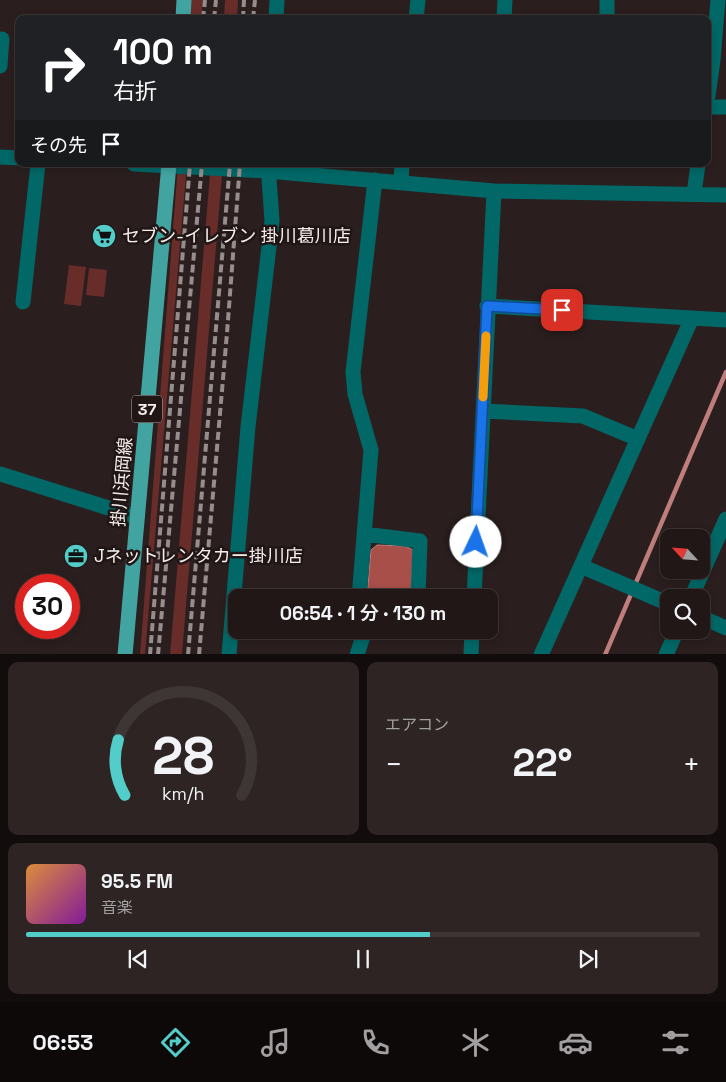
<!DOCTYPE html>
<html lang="ja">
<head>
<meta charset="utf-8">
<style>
  :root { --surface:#201716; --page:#2d2423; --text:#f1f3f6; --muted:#a29fa1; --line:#3d3635; --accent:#53cdca }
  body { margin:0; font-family:"Space Grotesk","Noto Sans JP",sans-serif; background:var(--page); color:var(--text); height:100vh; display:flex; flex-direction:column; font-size:19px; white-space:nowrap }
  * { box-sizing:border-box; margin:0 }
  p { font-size:16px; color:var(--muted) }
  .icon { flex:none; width:28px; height:28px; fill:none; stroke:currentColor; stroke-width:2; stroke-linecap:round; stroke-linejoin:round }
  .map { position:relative; height:654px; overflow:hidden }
  .drawer { display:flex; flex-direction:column; gap:8px; padding:8px; background:#120d0c; flex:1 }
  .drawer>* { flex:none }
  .top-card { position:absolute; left:15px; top:15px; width:696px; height:152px; border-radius:10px; box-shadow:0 2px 8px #0003,0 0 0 1px var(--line); background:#202124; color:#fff; overflow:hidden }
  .needle { width:32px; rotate:296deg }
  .buttons { position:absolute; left:660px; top:529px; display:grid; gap:10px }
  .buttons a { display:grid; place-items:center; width:50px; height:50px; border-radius:10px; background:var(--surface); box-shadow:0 2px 8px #0003,0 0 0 1px var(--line); font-size:25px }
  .speed { position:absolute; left:15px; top:574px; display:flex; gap:10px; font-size:25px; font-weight:700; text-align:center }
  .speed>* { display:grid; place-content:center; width:65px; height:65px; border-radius:50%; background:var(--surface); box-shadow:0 2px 8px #0003,0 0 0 1px var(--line); line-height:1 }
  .speed .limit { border:8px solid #d22; background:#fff; color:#111 }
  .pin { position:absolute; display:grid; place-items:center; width:42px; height:42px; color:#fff; margin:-21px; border-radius:10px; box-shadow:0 2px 8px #0006 }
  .me { position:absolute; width:55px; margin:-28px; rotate:3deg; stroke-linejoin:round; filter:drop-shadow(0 0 4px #0008) }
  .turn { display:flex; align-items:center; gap:18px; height:105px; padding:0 15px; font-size:22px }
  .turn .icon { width:65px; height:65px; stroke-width:2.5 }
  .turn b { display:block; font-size:35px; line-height:42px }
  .then { display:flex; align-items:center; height:48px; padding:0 15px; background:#0003; gap:10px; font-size:19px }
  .big { font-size:38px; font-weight:600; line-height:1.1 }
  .drawer .card { flex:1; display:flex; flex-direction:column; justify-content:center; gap:8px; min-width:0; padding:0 18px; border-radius:10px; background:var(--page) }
  .drawer .dial { align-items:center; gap:0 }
  .dial svg { height:130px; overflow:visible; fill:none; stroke:var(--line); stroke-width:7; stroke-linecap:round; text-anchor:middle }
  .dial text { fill:var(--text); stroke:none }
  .song { display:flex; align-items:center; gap:15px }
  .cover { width:60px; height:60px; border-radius:8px; background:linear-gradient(135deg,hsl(30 70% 55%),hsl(290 70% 35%)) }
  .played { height:5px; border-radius:2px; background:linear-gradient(90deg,var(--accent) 60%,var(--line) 60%) }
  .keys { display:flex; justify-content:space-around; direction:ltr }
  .heat { display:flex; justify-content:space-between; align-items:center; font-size:28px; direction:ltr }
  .drawer .tiles { flex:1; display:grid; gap:8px; grid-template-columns:1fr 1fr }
  .card:last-child { grid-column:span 2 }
  .trip { position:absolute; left:228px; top:589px; width:270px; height:50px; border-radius:10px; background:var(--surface); box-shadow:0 2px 8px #0003,0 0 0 1px var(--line); font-weight:600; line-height:50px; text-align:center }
  .tab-bar { display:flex; height:80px; justify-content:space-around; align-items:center; background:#0d0909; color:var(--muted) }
  .tab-bar .icon { width:35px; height:35px }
  .tab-bar .active { color:var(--accent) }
  .tab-bar b { font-size:22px; color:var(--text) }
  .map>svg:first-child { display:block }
  .green { fill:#682c29 }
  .water { fill:#a84f4a; stroke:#bf7e7b }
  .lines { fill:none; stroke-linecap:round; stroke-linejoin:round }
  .stream { stroke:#bf7e7b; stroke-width:4.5 }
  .minor { stroke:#016867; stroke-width:15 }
  .major { stroke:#42a4a1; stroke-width:15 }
  .rail { stroke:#978d8c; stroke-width:4; stroke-dasharray:8 4; stroke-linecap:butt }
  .route-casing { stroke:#114b97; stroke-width:12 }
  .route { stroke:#1a73e8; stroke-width:9 }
  .slow { stroke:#f59e0b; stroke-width:9 }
  .labels { text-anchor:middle; stroke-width:5; stroke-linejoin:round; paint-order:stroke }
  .shield { fill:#201615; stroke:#b5acac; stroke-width:1 }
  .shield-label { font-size:16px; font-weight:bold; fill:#f5edec }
  .poi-label { font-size:18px; fill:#f5edec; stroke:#201615; text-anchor:start }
  .street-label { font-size:18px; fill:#f5edec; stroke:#201615 }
</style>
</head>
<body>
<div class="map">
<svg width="726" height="655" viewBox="0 0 726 655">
  <rect width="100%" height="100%" fill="#2a1f1e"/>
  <!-- green -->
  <path class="green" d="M191,0h12l-2,19h-11z
    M225,0h13l-1,19h-13z
    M178,164h9l-42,490 -5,1z
    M210,174l12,1 -40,479 -12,1z
    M69,265l17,2 -5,39 -17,-2z
    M89,268l18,2 -3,27 -18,-2z"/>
  <!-- water -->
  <path class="water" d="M377,545l28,1 8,4 -2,47 -44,1 4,-48z"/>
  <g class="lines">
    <!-- stream -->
    <path class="stream" d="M605,655l121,-283"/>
    <!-- minor -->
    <path class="minor" d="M607,0v19
      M276,19l1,-19
      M416,19l2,-19
      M504,19l1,-19
      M708,59l5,1 -5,36
      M713,60l5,-60
      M0,66l2,-27
      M708,107h18
      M0,157l19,1
      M134,164l133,7 227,20 232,4
      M401,182l1,-18
      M694,194l4,-30
      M23,302l15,-138
      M487,306l239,14
      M483,411l100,5 55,23
      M0,474l137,43
      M364,534l56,7 -2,57
      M581,566l88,38
      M359,598l12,-148 -16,-56 -2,-22 22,-192
      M474,598l20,-407
      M691,598l35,-79
      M701,617l25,11
      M229,655l19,-228 24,-206 -4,-57
      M357,655l8,-25
      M471,655l1,-25
      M541,655l151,-337
      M666,655l11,-25"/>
    <!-- major -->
    <path class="major" d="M183,19l1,-19
      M125,655l44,-491"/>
    <!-- rail -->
    <path class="rail" d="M203,19l2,-19
      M214,19l2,-19
      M243,19l1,-19
      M253,19l2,-19
      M150,655l40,-491
      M158,655l44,-491
      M188,655l42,-491
      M199,655l28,-322 13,-169"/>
  </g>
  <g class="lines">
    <!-- route casing -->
    <g class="route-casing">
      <path id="route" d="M476,542l11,-236 75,4"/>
    </g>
    <!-- route -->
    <use href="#route" class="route"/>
    <!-- slow -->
    <path class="slow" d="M483,397l3,-61"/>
  </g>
  <!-- icons -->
  <defs>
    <g id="supermarket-disc" transform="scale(1.25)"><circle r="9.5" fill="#53cdca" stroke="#201615"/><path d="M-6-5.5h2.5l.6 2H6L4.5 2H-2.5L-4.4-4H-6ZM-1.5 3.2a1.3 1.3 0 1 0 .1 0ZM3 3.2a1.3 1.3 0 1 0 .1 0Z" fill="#111"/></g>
    <g id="office-disc" transform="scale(1.25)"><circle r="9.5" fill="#53cdca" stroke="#201615"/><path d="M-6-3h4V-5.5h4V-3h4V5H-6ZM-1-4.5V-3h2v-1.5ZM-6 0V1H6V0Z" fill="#111"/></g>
  </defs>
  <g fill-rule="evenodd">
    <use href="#supermarket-disc" x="104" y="236"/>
    <use href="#office-disc" x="76" y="556"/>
  </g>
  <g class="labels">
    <!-- shield labels -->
    <rect class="shield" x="132" y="395.5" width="30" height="27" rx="4"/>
    <g class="shield-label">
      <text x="147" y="415">37</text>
    </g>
    <!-- poi labels -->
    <g class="poi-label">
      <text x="122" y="242">セブン-イレブン 掛川葛川店</text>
      <text x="94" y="562">Jネットレンタカー掛川店</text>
    </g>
    <!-- street labels -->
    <g class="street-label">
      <text transform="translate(122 482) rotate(-85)" y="6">掛川浜岡線</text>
    </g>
  </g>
</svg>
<div class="buttons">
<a><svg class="needle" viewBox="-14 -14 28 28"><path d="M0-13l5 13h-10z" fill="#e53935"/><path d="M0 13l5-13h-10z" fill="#a29fa1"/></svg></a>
<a><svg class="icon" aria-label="search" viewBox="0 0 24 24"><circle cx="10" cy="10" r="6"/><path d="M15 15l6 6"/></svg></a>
</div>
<div class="speed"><div class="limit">30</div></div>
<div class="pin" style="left:562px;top:310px;background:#d93025"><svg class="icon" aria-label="arrive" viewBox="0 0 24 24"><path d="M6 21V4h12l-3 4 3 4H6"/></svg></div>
<svg class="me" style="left:476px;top:542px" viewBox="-20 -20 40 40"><circle r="19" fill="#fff"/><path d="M0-13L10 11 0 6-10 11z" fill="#1a73e8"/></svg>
<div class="trip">06:54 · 1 分 · 130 m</div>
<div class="top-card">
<div class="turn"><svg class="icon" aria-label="right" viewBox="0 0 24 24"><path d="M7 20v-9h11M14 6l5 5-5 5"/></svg><div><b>100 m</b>右折</div></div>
<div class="then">その先<svg class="icon" aria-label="arrive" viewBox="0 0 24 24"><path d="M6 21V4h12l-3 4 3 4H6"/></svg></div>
</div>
</div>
<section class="drawer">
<div class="tiles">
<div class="card dial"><svg viewBox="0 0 100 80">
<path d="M14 69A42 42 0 1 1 86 69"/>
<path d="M14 69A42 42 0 0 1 10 35" stroke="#53cdca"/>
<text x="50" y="56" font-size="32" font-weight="700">28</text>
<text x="50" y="72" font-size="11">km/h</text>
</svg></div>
<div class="card"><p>エアコン</p>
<div class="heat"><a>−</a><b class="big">22°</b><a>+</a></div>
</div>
<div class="card">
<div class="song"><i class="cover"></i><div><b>95.5 FM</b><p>音楽</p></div></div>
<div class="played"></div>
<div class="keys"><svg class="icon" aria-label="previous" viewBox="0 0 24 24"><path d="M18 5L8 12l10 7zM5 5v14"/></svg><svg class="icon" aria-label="pause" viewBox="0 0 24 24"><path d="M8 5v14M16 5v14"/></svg><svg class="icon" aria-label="next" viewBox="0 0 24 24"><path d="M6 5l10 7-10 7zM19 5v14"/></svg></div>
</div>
</div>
</section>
<nav class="tab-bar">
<b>06:53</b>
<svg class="icon active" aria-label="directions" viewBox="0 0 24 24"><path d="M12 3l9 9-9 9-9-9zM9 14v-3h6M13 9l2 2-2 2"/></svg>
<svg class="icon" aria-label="music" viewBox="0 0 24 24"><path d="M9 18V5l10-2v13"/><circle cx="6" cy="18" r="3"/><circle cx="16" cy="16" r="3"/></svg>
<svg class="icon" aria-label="phone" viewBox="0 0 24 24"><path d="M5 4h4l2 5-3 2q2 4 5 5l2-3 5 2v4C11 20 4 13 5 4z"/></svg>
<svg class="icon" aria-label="climate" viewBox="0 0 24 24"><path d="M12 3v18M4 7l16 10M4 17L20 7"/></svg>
<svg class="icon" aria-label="car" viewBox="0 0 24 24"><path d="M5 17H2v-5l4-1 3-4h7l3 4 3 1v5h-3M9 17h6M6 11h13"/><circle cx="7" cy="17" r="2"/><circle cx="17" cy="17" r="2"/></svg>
<svg class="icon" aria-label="filters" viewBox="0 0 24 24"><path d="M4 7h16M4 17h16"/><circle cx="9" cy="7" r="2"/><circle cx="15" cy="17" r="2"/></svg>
</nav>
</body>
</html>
